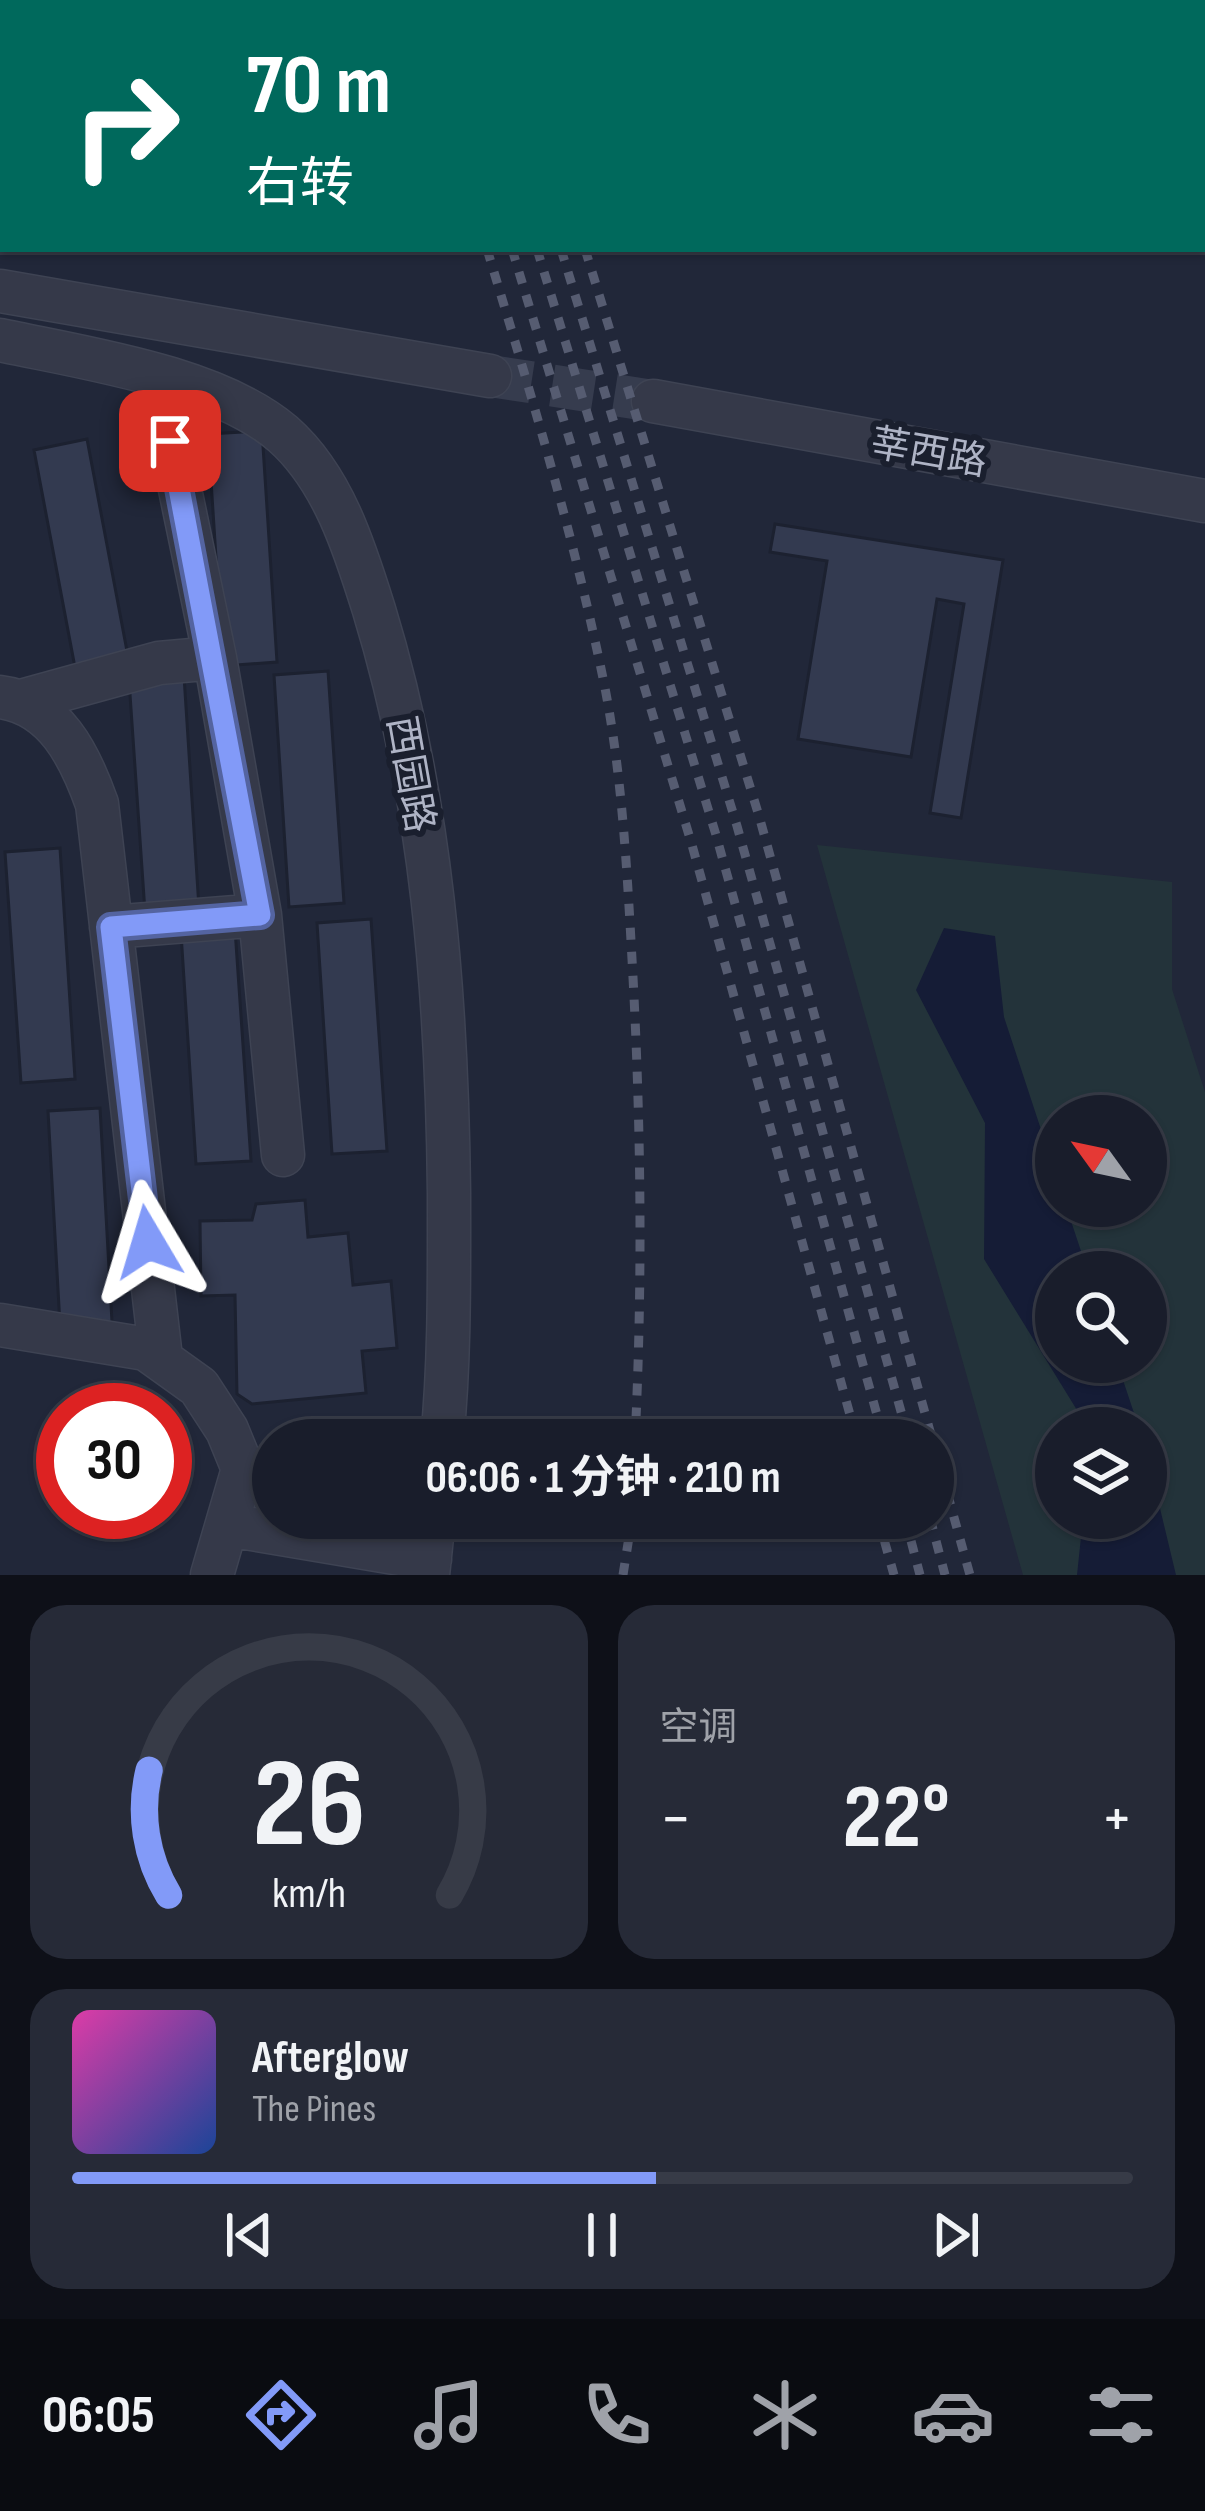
<!DOCTYPE html>
<html lang="zh">
<head>
<meta charset="utf-8">
<style>
  :root { --surface:#191d2b; --page:#262a37; --text:#f1f3f6; --muted:#9fa2a9; --line:#373b47; --accent:#829af8 }
  body { margin:0; font-family:"Sofia Sans Condensed","Noto Sans SC",sans-serif; background:var(--page); color:var(--text); height:100vh; display:flex; flex-direction:column; font-size:45px; white-space:nowrap }
  * { box-sizing:border-box; margin:0 }
  p { font-size:39px; color:var(--muted) }
  .icon { flex:none; width:66px; height:66px; fill:none; stroke:currentColor; stroke-width:2; stroke-linecap:round; stroke-linejoin:round }
  .map { position:relative; height:1575px; overflow:hidden }
  .panel { display:flex; flex-direction:column; gap:30px; padding:30px; background:#0e1018; flex:1 }
  .panel>* { flex:none }
  .hud { position:absolute; left:0px; top:0px; width:1206px; height:252px; box-shadow:0 3px 9px #0004,0 0 0 3px var(--line); background:#00695c; color:#fff; overflow:hidden }
  .needle { width:78px; rotate:303deg }
  .fabs { position:absolute; left:1035px; top:1095px; display:grid; gap:24px }
  .fabs a { display:grid; place-items:center; width:132px; height:132px; border-radius:50%; background:var(--surface); box-shadow:0 3px 9px #0004,0 0 0 3px var(--line); font-size:60px }
  .speed { position:absolute; left:36px; top:1383px; display:flex; gap:24px; font-size:60px; font-weight:700; text-align:center }
  .speed>* { display:grid; place-content:center; width:156px; height:156px; border-radius:50%; background:var(--surface); box-shadow:0 3px 9px #0004,0 0 0 3px var(--line); line-height:1 }
  .speed .limit { border:18px solid #d22; background:#fff; color:#111 }
  .pin { position:absolute; display:grid; place-items:center; width:102px; height:102px; color:#fff; margin:-51px; border-radius:24px; box-shadow:0 6px 18px #0006 }
  .me { position:absolute; width:132px; margin:-66px; rotate:353deg; stroke-linejoin:round; filter:drop-shadow(0 0 9px #0008) }
  .turn { display:flex; align-items:center; gap:42px; height:252px; padding:0 48px; font-size:54px }
  .turn .icon { width:156px; height:156px; stroke-width:2.5 }
  .turn b { display:block; font-size:84px; line-height:102px }
  .big { font-size:90px; font-weight:700; line-height:1.1 }
  .panel .tile { flex:1; display:flex; flex-direction:column; justify-content:center; gap:18px; min-width:0; padding:0 42px; border-radius:36px; background:var(--page) }
  .panel .dial { align-items:center; gap:0 }
  .dial svg { height:312px; overflow:visible; fill:none; stroke:var(--line); stroke-width:7; stroke-linecap:round; text-anchor:middle }
  .dial text { fill:var(--text); stroke:none }
  .song { display:flex; align-items:center; gap:36px }
  .cover { width:144px; height:144px; border-radius:18px; background:linear-gradient(135deg,hsl(320 70% 55%),hsl(220 70% 35%)) }
  .played { height:12px; border-radius:6px; background:linear-gradient(90deg,var(--accent) 55%,var(--line) 55%) }
  .keys { display:flex; justify-content:space-around; direction:ltr }
  .heat { display:flex; justify-content:space-between; align-items:center; font-size:66px; direction:ltr }
  .panel .tiles { flex:1; display:grid; gap:30px; grid-template-columns:1fr 1fr }
  .tile:last-child { grid-column:span 2 }
  .trip { position:absolute; left:252px; top:1419px; width:702px; height:120px; border-radius:60px; background:var(--surface); box-shadow:0 3px 9px #0004,0 0 0 3px var(--line); font-weight:700; line-height:120px; text-align:center }
  .tabs { display:flex; height:192px; justify-content:space-around; align-items:center; background:#0a0c11; color:var(--muted) }
  .tabs .icon { width:84px; height:84px }
  .tabs .active { color:var(--accent) }
  .tabs b { font-size:54px; color:var(--text) }
  .map>svg:first-child { display:block }
  .green { fill:#23333a; fill-rule:evenodd }
  .water { fill:#151c36 }
  .building { fill:#333a50; stroke:#1c2130; stroke-width:3 }
  .lines { fill:none; stroke-linecap:round; stroke-linejoin:round }
  .minor-tunnel { stroke:#363c4e; stroke-width:42; stroke-dasharray:42 21; stroke-linecap:butt }
  .minor-casing { stroke:#3e4353; stroke-width:45 }
  .minor { stroke:#353949; stroke-width:42 }
  .rail { stroke:#565c71; stroke-width:9; stroke-dasharray:12 12; stroke-linecap:butt }
  .route-casing { stroke:#5464a1; stroke-width:30 }
  .route { stroke:#829af8; stroke-width:21 }
  .labels { text-anchor:middle; stroke-width:12; stroke-linejoin:round; paint-order:stroke }
  .street-label { font-size:39px; fill:#afb4c6; stroke:#1a1f2e }
</style>
</head>
<body>
<div class="map">
<svg width="1205" height="1575" viewBox="0 0 1205 1575">
  <rect width="100%" height="100%" fill="#212739"/>
  <!-- green -->
  <path class="green" d="M817,845l355,37v107l33,103v483h-182zM1056,1116h90v90h-90zM1056,1272h90v90h-90zM1056,1428h90v90h-90z"/>
  <!-- water -->
  <path class="water" d="M944,928l51,8 9,81 52,158v31h10l22,66h-32v90h61l22,66h-51l-104,-169 1,-136 -69,-133z
    M1146,1450l30,125h-99l6,-57h63z"/>
  <!-- building -->
  <path class="building" d="M262,431l15,231 -54,4 -15,-232z
    M87,439l43,228 -53,11 -43,-228z
    M775,524l228,36 -42,258 -31,-5 34,-209 -27,-5 -26,158 -113,-18 29,-178 -57,-9z
    M328,671l16,232 -55,4 -15,-232z
    M184,676l15,232 -54,4 -16,-232z
    M60,848l15,231 -54,4 -16,-231z
    M371,919l16,232 -55,3 -15,-231z
    M235,929l16,232 -55,3 -15,-231z
    M100,1108l12,214 -52,3 -12,-214z
    M305,1200l3,37 40,-4 5,52 38,-4 6,67 -35,3 4,42 -114,11 -15,-10 -2,-99 -34,1 -1,-75 52,-1 4,-16z"/>
  <g class="lines">
    <!-- minor-tunnel -->
    <path class="minor-tunnel" d="M490,376l163,25"/>
    <!-- minor casing -->
    <g class="minor-casing">
      <path id="minor" d="M0,291l490,85
        M0,340c84,18 217,37 283,94 50,44 72,115 91,176 58,189 73,387 75,584 0,82 1,165 -7,246
        M653,401l552,100
        M170,441l45,217
        M0,697c55,7 80,59 97,107l64,554
        M25,700l134,-37 56,-5 45,257 23,240
        M111,927l149,-12
        M0,1325l146,24 53,38 28,43 16,39 -31,106
        M228,1525l202,34
        M428,1575l6,-57"/>
    </g>
    <!-- minor -->
    <use href="#minor" class="minor"/>
    <!-- rail -->
    <path class="rail" d="M412,0l1,3
      M437,0l1,3
      M461,0l1,3
      M485,0l1,3
      M509,0l1,3
      M487,249c44,145 88,290 118,439 17,88 22,181 27,271 9,160 11,320 3,481
      M512,249l180,596 165,595
      M537,249l179,586 168,605
      M561,249l176,577 172,614
      M585,249l174,567 211,759
      M878,1518l16,57
      M905,1518l15,57
      M930,1518l15,57
      M623,1575l9,-57"/>
  </g>
  <g class="lines">
    <!-- route casing -->
    <g class="route-casing">
      <path id="route" d="M148,1242l-37,-315 149,-12 -90,-474"/>
    </g>
    <!-- route -->
    <use href="#route" class="route"/>
  </g>
  <g class="labels">
    <!-- street labels -->
    <g class="street-label">
      <text transform="translate(929 451) rotate(10)" y="14">莘西路</text>
      <text transform="translate(412 774) rotate(80)" y="14">西园路</text>
    </g>
  </g>
</svg>
<div class="fabs">
<a><svg class="needle" viewBox="-14 -14 28 28"><path d="M0-13l5 13h-10z" fill="#e53935"/><path d="M0 13l5-13h-10z" fill="#9fa2a9"/></svg></a>
<a><svg class="icon" aria-label="search" viewBox="0 0 24 24"><circle cx="10" cy="10" r="6"/><path d="M15 15l6 6"/></svg></a>
<a><svg class="icon" aria-label="layers" viewBox="0 0 24 24"><path d="M12 4l9 5-9 5-9-5zM3 14l9 5 9-5"/></svg></a>
</div>
<div class="speed"><div class="limit">30</div></div>
<div class="pin" style="left:170px;top:441px;background:#d93025"><svg class="icon" aria-label="arrive" viewBox="0 0 24 24"><path d="M6 21V4h12l-3 4 3 4H6"/></svg></div>
<svg class="me" style="left:148px;top:1242px" viewBox="-20 -20 40 40"><path d="M0-17L14 15 0 8-14 15z" fill="#829af8" stroke="#fff" stroke-width="4"/></svg>
<div class="trip">06:06 · 1 分钟 · 210 m</div>
<div class="hud">
<div class="turn"><svg class="icon" aria-label="right" viewBox="0 0 24 24"><path d="M7 20v-9h11M14 6l5 5-5 5"/></svg><div><b>70 m</b>右转</div></div>
</div>
</div>
<section class="panel">
<div class="tiles">
<div class="tile dial"><svg viewBox="0 0 100 80">
<path d="M14 69A42 42 0 1 1 86 69"/>
<path d="M14 69A42 42 0 0 1 9 37" stroke="#829af8"/>
<text x="50" y="56" font-size="32" font-weight="700">26</text>
<text x="50" y="72" font-size="11">km/h</text>
</svg></div>
<div class="tile"><p>空调</p>
<div class="heat"><a>−</a><b class="big">22°</b><a>+</a></div>
</div>
<div class="tile">
<div class="song"><i class="cover"></i><div><b>Afterglow</b><p>The Pines</p></div></div>
<div class="played"></div>
<div class="keys"><svg class="icon" aria-label="previous" viewBox="0 0 24 24"><path d="M18 5L8 12l10 7zM5 5v14"/></svg><svg class="icon" aria-label="pause" viewBox="0 0 24 24"><path d="M8 5v14M16 5v14"/></svg><svg class="icon" aria-label="next" viewBox="0 0 24 24"><path d="M6 5l10 7-10 7zM19 5v14"/></svg></div>
</div>
</div>
</section>
<nav class="tabs">
<b>06:05</b>
<svg class="icon active" aria-label="directions" viewBox="0 0 24 24"><path d="M12 3l9 9-9 9-9-9zM9 14v-3h6M13 9l2 2-2 2"/></svg>
<svg class="icon" aria-label="music" viewBox="0 0 24 24"><path d="M9 18V5l10-2v13"/><circle cx="6" cy="18" r="3"/><circle cx="16" cy="16" r="3"/></svg>
<svg class="icon" aria-label="phone" viewBox="0 0 24 24"><path d="M5 4h4l2 5-3 2q2 4 5 5l2-3 5 2v4C11 20 4 13 5 4z"/></svg>
<svg class="icon" aria-label="climate" viewBox="0 0 24 24"><path d="M12 3v18M4 7l16 10M4 17L20 7"/></svg>
<svg class="icon" aria-label="car" viewBox="0 0 24 24"><path d="M5 17H2v-5l4-1 3-4h7l3 4 3 1v5h-3M9 17h6M6 11h13"/><circle cx="7" cy="17" r="2"/><circle cx="17" cy="17" r="2"/></svg>
<svg class="icon" aria-label="filters" viewBox="0 0 24 24"><path d="M4 7h16M4 17h16"/><circle cx="9" cy="7" r="2"/><circle cx="15" cy="17" r="2"/></svg>
</nav>
</body>
</html>
